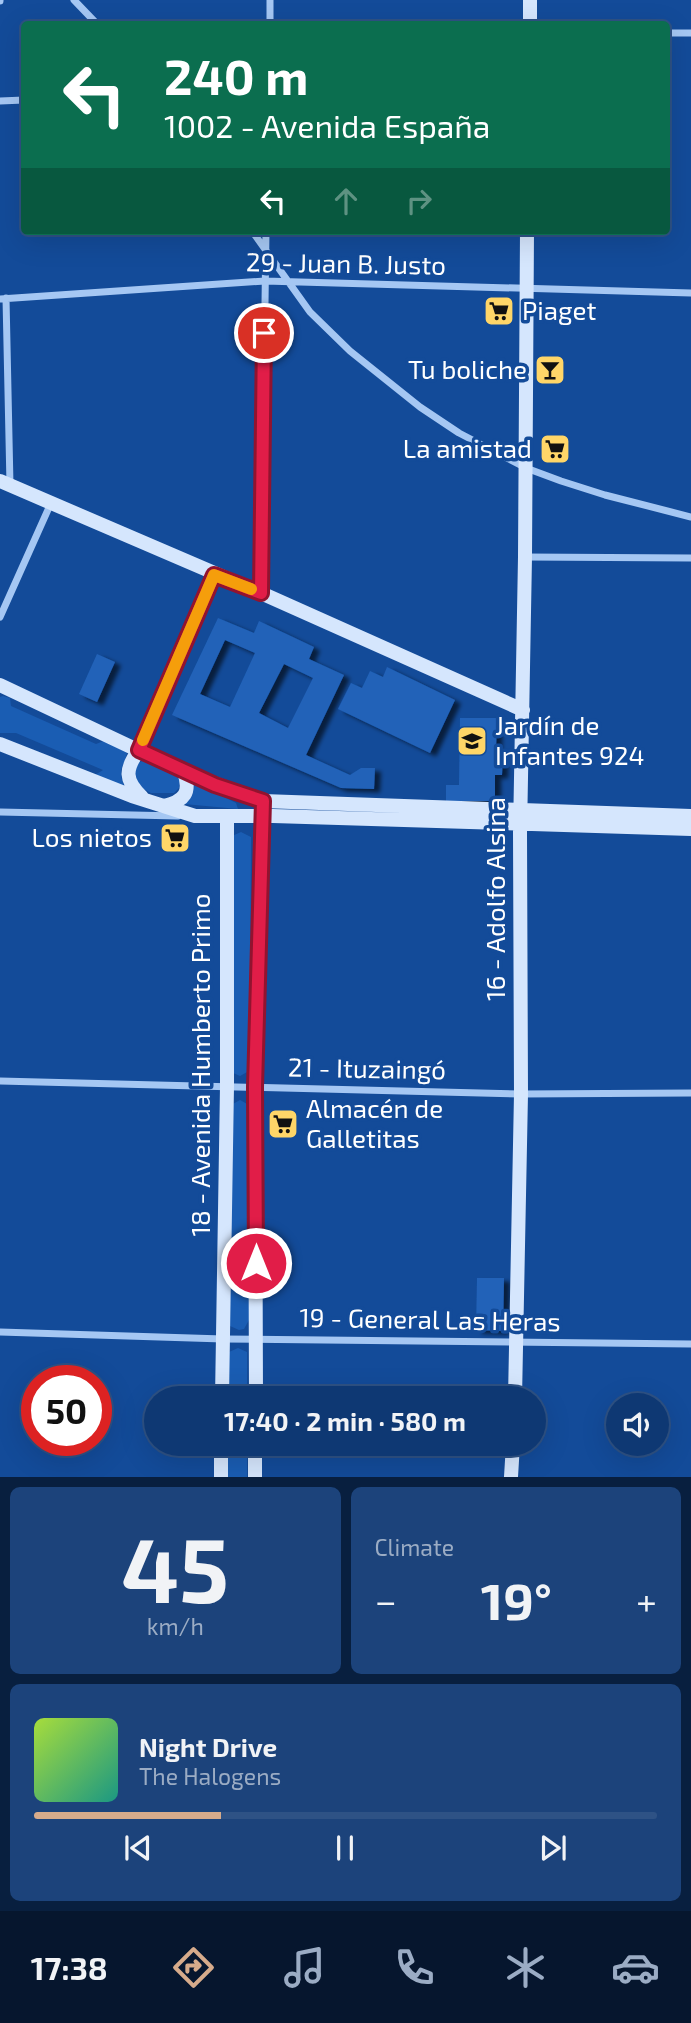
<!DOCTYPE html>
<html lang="en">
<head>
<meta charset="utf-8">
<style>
  :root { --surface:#0e3873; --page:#1c437b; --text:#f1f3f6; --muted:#9bacc4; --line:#2e5285; --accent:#d6ab8b }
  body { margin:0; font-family:"Exo 2",sans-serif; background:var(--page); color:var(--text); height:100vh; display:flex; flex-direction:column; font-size:26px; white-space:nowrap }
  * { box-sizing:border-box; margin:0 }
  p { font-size:23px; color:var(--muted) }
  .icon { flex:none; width:38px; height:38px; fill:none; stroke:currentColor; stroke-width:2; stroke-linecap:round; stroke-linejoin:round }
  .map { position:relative; height:1477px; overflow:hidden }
  .drawer { display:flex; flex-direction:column; gap:10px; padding:10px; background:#081f3f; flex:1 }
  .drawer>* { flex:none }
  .top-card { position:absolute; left:21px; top:21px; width:649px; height:214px; border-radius:7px; box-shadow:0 7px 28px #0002,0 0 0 2px var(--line); background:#0b6e4f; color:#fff; overflow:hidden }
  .buttons { position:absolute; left:606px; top:1393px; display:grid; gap:14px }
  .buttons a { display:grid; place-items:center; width:63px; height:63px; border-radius:50%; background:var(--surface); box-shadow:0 7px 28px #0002,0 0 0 2px var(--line); font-size:35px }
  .speed { position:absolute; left:21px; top:1365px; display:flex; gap:14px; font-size:35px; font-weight:700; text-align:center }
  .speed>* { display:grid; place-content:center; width:91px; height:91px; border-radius:50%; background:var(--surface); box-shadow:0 7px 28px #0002,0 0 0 2px var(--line); line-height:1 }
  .speed .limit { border:10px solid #d22; background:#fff; color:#111 }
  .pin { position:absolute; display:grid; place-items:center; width:60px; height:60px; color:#fff; margin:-30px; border:4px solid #fff; border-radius:50%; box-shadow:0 2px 7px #0007 }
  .me { position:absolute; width:77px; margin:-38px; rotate:0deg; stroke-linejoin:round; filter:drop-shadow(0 0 5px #0008) }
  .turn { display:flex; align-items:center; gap:24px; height:147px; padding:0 28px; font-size:32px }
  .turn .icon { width:91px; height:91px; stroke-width:2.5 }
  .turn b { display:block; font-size:49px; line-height:60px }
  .lanes { display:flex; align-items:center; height:66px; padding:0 28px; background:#0003; justify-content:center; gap:35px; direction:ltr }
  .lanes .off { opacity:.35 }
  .big { font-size:52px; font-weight:700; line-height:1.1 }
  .drawer .tile { flex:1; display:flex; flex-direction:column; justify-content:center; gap:10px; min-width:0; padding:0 24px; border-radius:10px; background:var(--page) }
  .drawer .dial { align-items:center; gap:0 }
  .dial b { font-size:91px; line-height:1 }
  .song { display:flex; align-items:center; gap:21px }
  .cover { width:84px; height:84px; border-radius:10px; background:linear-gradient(135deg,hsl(80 70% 55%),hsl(170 70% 35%)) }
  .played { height:7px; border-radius:4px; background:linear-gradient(90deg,var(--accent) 30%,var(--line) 30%) }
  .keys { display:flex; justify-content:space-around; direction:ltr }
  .heat { display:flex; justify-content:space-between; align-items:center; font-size:38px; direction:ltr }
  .drawer .tiles { flex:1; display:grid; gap:10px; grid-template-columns:1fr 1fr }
  .tile:last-child { grid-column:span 2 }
  .trip { position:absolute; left:144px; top:1386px; width:402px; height:70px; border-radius:35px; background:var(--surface); box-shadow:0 7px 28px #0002,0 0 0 2px var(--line); font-weight:700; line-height:70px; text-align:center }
  .dock { display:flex; height:112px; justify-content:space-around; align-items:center; background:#06162e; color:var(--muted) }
  .dock .icon { width:49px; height:49px }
  .dock .selected { color:var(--accent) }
  .dock b { font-size:32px; color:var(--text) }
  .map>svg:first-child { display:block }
  .green { fill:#1a5db3 }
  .building { fill:#2162b8; fill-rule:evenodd; filter:url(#shadow) }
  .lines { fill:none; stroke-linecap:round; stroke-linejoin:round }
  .street { stroke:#a5c7f3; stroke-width:7 }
  .secondary { stroke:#d5e6fd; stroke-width:14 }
  .route-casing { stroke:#92132f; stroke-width:18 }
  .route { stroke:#e11d48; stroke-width:12 }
  .slow { stroke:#f59e0b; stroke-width:12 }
  .labels { text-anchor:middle; stroke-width:7; stroke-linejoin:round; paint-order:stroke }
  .street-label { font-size:26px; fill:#fff; stroke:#134b99 }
  .poi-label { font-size:26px; fill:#fff; stroke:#134b99; text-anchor:start }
</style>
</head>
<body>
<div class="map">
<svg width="691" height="1477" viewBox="0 0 691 1477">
  <defs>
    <filter id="shadow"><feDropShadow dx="6" dy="3.5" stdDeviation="2" flood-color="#0009"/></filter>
  </defs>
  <rect width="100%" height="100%" fill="#134b99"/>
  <!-- green -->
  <path class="green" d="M3,696l7,2 1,8 85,38 13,-5 18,10c0,18 -12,16 -2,39l-30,-13 8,-5 -87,-37h-16v-36z
    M145,759l36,16 -2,13 -5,5h-23l-13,-7 -4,-12 2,-9z
    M195,782l41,21 2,6 -54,-5 8,-8z
    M241,832l10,5 -1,229 -1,5 -9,5 -9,-4 1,-236z
    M240,1100l9,5v215l-5,9 -5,1 -9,-4 1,-221z
    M238,1348l9,4v46h-19l1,-46z
    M228,1444h19v33h-20z"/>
  <!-- building -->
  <path class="building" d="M218,618l36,15 5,-12 55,26 -5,12 35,16 -38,80 44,20 11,-7h14l-1,21 -33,-1 -169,-73zM225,640l30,13 -25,54 -30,-13zM284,664l29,14 -25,50 -29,-15z
    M97,654l18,8 -18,40 -18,-8z
    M387,667l68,33 -25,53 -92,-44 13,-26 11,5 8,-17 13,6z
    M460,718h37l-1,31h7l-1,26h-7v26h-49v-16h13z
    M477,1278h27l-1,53 -27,-1z"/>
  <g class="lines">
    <!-- street -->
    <path class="street" d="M74,0l23,24
      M270,0v24
      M0,1v-1
      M667,33h24
      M0,101l24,-1
      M252,231l58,81 40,39 70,56 39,26 67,35 35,13 44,14 86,22
      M6,298l4,187
      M0,299l265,-18 426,12
      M525,557l166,1
      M261,593l5,-362
      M0,617l51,-114
      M139,750l75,-176
      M0,812l178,4
      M0,1081l521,13 170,-1
      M0,1332l223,7 468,5"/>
    <!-- secondary -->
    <path class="secondary" d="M530,0v24
      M0,481l261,112 262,117
      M0,685l184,87 79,29 -8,286 1,311
      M0,744l132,52 63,20h78l418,13
      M139,750c-14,19 -15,30 3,47
      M263,801l428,15
      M164,806c21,-5 27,-14 20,-34
      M222,1398l5,-312v-270
      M515,1398l6,-304 -1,-261 5,-276 2,-326
      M221,1477v-33
      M255,1477v-33
      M511,1477l2,-33"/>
  </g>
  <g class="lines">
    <!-- route casing -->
    <g class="route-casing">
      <path id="route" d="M256,1263l-1,-176 8,-286 -48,-16 -76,-35 75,-175 47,18 3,-260"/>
    </g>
    <!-- route -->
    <use href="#route" class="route"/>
    <!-- slow -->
    <path class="slow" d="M143,740l71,-165 37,14"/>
  </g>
  <!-- icons -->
  <defs>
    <g id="supermarket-square" transform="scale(1.575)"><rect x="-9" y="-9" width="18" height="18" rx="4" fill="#ffd668" stroke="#134b99"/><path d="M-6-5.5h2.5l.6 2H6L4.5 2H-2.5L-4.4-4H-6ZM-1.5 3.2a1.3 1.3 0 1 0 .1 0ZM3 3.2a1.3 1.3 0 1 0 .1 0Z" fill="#111"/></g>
    <g id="bar-square" transform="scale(1.575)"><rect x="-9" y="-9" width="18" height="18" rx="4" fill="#ffd668" stroke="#134b99"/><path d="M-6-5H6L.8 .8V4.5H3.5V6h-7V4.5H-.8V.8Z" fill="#111"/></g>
    <g id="school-square" transform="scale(1.575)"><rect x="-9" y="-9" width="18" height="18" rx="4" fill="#ffd668" stroke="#134b99"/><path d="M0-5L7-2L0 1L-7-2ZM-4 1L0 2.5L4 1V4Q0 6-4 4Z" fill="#111"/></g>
  </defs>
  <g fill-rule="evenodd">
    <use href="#supermarket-square" x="499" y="311"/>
    <use href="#bar-square" x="550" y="370"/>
    <use href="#supermarket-square" x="555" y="449"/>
    <use href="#school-square" x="472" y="741"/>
    <use href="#supermarket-square" x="175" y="838"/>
    <use href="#supermarket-square" x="283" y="1124"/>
  </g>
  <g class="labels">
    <!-- street labels -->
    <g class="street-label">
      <text transform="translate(346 264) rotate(1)" y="9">29 - Juan B. Justo</text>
      <text transform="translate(496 899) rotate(-90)" y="9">16 - Adolfo Alsina</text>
      <text transform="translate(201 1065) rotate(-90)" y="9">18 - Avenida Humberto Primo</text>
      <text transform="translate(367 1069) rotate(1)" y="9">21 - Ituzaingó</text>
      <text transform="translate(430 1320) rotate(1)" y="9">19 - General Las Heras</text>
    </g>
    <!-- poi labels -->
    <g class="poi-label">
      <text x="522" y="320">Piaget</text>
      <text x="527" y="379" text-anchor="end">Tu boliche</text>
      <text x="532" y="458" text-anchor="end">La amistad</text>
      <text x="495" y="735">Jardín de<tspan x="495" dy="30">Infantes 924</tspan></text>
      <text x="152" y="847" text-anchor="end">Los nietos</text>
      <text x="306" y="1118">Almacén de<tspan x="306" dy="30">Galletitas</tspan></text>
    </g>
  </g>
</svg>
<div class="buttons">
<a><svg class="icon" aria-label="sound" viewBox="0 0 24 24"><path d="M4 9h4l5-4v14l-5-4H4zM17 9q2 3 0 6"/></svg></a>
</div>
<div class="speed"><div class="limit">50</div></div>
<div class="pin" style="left:264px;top:333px;background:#d93025"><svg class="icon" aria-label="arrive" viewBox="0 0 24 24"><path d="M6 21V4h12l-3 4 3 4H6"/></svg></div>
<svg class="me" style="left:256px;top:1263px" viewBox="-20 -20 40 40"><circle r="17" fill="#e11d48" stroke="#fff" stroke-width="3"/><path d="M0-11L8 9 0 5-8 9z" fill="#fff"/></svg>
<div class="trip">17:40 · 2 min · 580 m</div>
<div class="top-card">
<div class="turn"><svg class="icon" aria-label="left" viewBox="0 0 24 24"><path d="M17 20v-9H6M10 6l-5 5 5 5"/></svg><div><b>240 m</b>1002 - Avenida España</div></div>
<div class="lanes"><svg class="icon" aria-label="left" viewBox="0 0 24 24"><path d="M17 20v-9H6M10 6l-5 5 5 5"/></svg><svg class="icon off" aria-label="ahead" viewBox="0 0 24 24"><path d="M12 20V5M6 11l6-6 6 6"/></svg><svg class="icon off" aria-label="right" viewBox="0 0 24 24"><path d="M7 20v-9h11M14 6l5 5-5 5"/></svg></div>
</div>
</div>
<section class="drawer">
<div class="tiles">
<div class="tile dial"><b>45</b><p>km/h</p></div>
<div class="tile"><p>Climate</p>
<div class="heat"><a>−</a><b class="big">19°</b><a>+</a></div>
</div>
<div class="tile">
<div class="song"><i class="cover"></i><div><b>Night Drive</b><p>The Halogens</p></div></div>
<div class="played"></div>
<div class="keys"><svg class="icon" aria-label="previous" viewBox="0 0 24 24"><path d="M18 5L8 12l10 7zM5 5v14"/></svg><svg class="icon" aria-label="pause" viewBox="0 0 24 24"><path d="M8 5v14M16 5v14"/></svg><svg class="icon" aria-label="next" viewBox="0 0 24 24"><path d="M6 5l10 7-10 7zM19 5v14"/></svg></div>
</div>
</div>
</section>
<nav class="dock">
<b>17:38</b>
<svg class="icon selected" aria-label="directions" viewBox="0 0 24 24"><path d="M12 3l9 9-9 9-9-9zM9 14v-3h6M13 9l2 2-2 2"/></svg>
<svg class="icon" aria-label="music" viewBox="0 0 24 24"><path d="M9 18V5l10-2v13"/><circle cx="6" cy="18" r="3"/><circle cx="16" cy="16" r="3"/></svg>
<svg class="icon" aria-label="phone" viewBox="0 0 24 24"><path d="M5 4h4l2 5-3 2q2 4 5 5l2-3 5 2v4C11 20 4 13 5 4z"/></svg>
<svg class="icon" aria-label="climate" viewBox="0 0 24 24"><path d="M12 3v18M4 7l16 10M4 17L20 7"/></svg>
<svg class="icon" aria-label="car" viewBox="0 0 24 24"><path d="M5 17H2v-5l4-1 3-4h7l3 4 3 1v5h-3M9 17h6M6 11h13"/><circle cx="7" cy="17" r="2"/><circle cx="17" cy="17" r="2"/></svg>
</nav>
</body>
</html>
